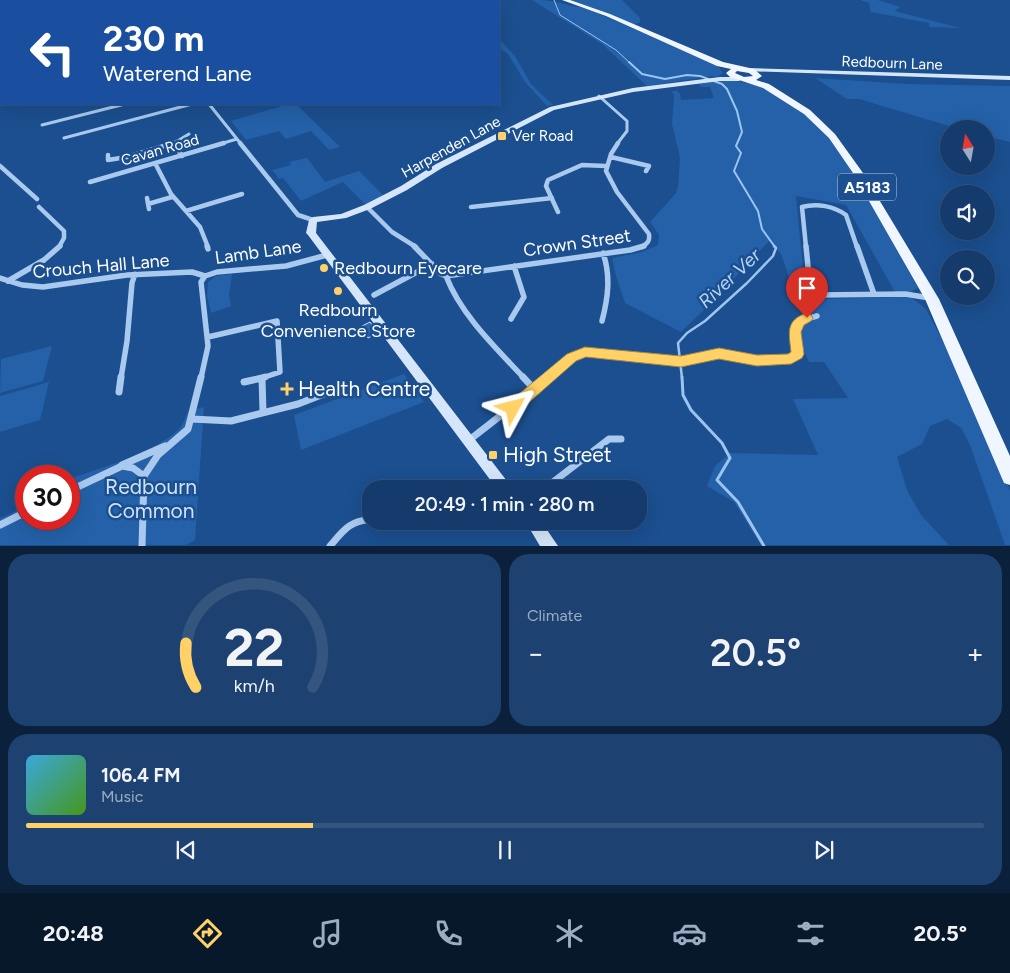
<!DOCTYPE html>
<html lang="en">
<head>
<meta charset="utf-8">
<style>
  :root { --surface:#143b6b; --page:#1d4271; --text:#f1f3f6; --muted:#9dadc1; --line:#33557e; --accent:#ffd166 }
  body { margin:0; font-family:Figtree,sans-serif; background:var(--page); color:var(--text); height:100vh; display:flex; flex-direction:column; font-size:19px; white-space:nowrap }
  * { box-sizing:border-box; margin:0 }
  p { font-size:16px; color:var(--muted) }
  .icon { flex:none; width:28px; height:28px; fill:none; stroke:currentColor; stroke-width:2; stroke-linecap:round; stroke-linejoin:round }
  .map { position:relative; height:546px; overflow:hidden }
  .details { display:flex; flex-direction:column; gap:8px; padding:8px; background:#0b203b; flex:1 }
  .details>* { flex:none }
  .banner { position:absolute; left:0px; top:0px; width:500px; height:105px; box-shadow:0 5px 20px #0002,0 0 0 1px var(--line); background:#1a4fa0; color:#fff; overflow:hidden }
  .needle { width:32px; rotate:349deg }
  .tools { position:absolute; left:940px; top:120px; display:grid; gap:10px }
  .tools a { display:grid; place-items:center; width:55px; height:55px; border-radius:50%; background:var(--surface); box-shadow:0 5px 20px #0002,0 0 0 1px var(--line); font-size:25px }
  .speed { position:absolute; left:15px; top:465px; display:flex; gap:10px; font-size:25px; font-weight:700; text-align:center }
  .speed>* { display:grid; place-content:center; width:65px; height:65px; border-radius:50%; background:var(--surface); box-shadow:0 5px 20px #0002,0 0 0 1px var(--line); line-height:1 }
  .speed .limit { border:8px solid #d22; background:#fff; color:#111 }
  .pin { position:absolute; display:grid; place-items:center; width:42px; height:42px; color:#fff; margin:-51px -21px; border-radius:50% 50% 50% 0; rotate:-45deg; box-shadow:0 0 5px #0007 }
  .pin .icon { rotate:45deg }
  .me { position:absolute; width:55px; margin:-28px; rotate:52deg; stroke-linejoin:round; filter:drop-shadow(0 0 4px #0008) }
  .turn { display:flex; align-items:center; gap:18px; height:105px; padding:0 20px; font-size:22px }
  .turn .icon { width:65px; height:65px; stroke-width:2.5 }
  .turn b { display:block; font-size:35px; line-height:42px }
  .big { font-size:38px; font-weight:600; line-height:1.1 }
  .details .tile { flex:1; display:flex; flex-direction:column; justify-content:center; gap:8px; min-width:0; padding:0 18px; border-radius:20px; background:var(--page) }
  .details .dial { align-items:center; gap:0 }
  .dial svg { height:130px; overflow:visible; fill:none; stroke:var(--line); stroke-width:7; stroke-linecap:round; text-anchor:middle }
  .dial text { fill:var(--text); stroke:none }
  .song { display:flex; align-items:center; gap:15px }
  .cover { width:60px; height:60px; border-radius:8px; background:linear-gradient(135deg,hsl(200 70% 55%),hsl(100 70% 35%)) }
  .played { height:5px; border-radius:2px; background:linear-gradient(90deg,var(--accent) 30%,var(--line) 30%) }
  .keys { display:flex; justify-content:space-around; direction:ltr }
  .heat { display:flex; justify-content:space-between; align-items:center; font-size:28px; direction:ltr }
  .details .tiles { flex:1; display:grid; gap:8px; grid-template-columns:1fr 1fr }
  .tile:last-child { grid-column:span 2 }
  .trip { position:absolute; left:362px; top:480px; width:285px; height:50px; border-radius:20px; background:var(--surface); box-shadow:0 5px 20px #0002,0 0 0 1px var(--line); font-weight:600; line-height:50px; text-align:center }
  .tab-bar { display:flex; height:80px; justify-content:space-around; align-items:center; background:#08182b; color:var(--muted) }
  .tab-bar .icon { width:35px; height:35px }
  .tab-bar .current { color:var(--accent) }
  .tab-bar b { font-size:22px; color:var(--text) }
  .map>svg:first-child { display:block }
  .green { fill:#2461a8 }
  .lines { fill:none; stroke-linecap:round; stroke-linejoin:round }
  .stream-far3 { stroke:#9cc4f0; stroke-width:1 }
  .stream-far2 { stroke:#9cc4f0; stroke-width:2 }
  .stream-far1 { stroke:#9cc4f0; stroke-width:2.5 }
  .stream { stroke:#9cc4f0; stroke-width:3 }
  .building { fill:#2a66ad; stroke:#cfe3fa }
  .street-far3 { stroke:#a9c9ee; stroke-width:3 }
  .street-far2 { stroke:#a9c9ee; stroke-width:4.5 }
  .street-far1 { stroke:#a9c9ee; stroke-width:5.5 }
  .street { stroke:#a9c9ee; stroke-width:7 }
  .secondary { fill:#d6e6fa; fill-rule:evenodd }
  .primary { fill:#f0f6ff; fill-rule:evenodd }
  .route { fill:#ffd166; stroke:#a68842 }
  .poi-dot { fill:#ffd166; stroke:#1b4f8f; stroke-width:2 }
  .labels { text-anchor:middle; stroke-width:5; stroke-linejoin:round; paint-order:stroke }
  .far-street-label { font-size:15px; fill:#fff; stroke:#1b4f8f }
  .far-poi-label { font-size:15px; fill:#fff; stroke:#1b4f8f; text-anchor:start }
  .shield { fill:#1b4f8f; stroke:#bbcadd; stroke-width:1 }
  .shield-label { font-size:16px; font-weight:bold; fill:#fff }
  .street-label { font-size:18px; fill:#fff; stroke:#1b4f8f }
  .poi-label { font-size:18px; fill:#fff; stroke:#1b4f8f; text-anchor:start }
  .water-label { font-size:19px; font-style:italic; fill:#b5d3f5; stroke:#1b4f8f }
  .near-poi-label { font-size:21px; fill:#fff; stroke:#1b4f8f; text-anchor:start }
  .near-park-label { font-size:21px; fill:#cfe3fa; stroke:#1b4f8f }
</style>
</head>
<body>
<div class="map">
<svg width="1010" height="546" viewBox="0 0 1010 546">
  <rect width="100%" height="100%" fill="#1b4f8f"/>
  <!-- green -->
  <path class="green" d="M532,0c17,0 20,1 36,5 6,2 11,1 20,4l129,56 6,8 -6,4 -4,-1 -66,10 -45,-42z
    M569,0h53l18,18v4l-6,3z
    M860,0h18l22,7 -5,4 65,17 -31,-1v-4l-58,-11 -2,-9z
    M499,39l16,17 16,28 22,21 -6,1 -22,-24 -17,-28 -9,-7z
    M815,78l93,6 102,2v56l-24,-6v-7h-27l-100,-30h-12z
    M716,81h21l23,5 41,25 20,17 26,32 71,128 -7,4h-16l-49,-87 -50,-9 9,93 16,10 83,-2 8,1 14,11 42,80 42,101v55h-5l-35,-100 -9,-17 -14,-9 -17,7 -8,18 -25,13 10,33 14,25 28,30h-188l-27,-43 -27,-16 8,-20 15,-13 88,2 -25,-56 55,-1 -24,-36h-15l-11,-24 -2,-9 3,-3 13,-6 -10,-5 -21,-61 -12,-13 -57,61 -31,30 -56,-29 -9,-27 -4,-18 30,-6 16,-7 1,-10 -9,-13 26,-29 2,-7 2,-28 -8,-34 2,-28 -2,-5h5l3,3 1,6 33,-2 -4,-11h-8l-4,-3z
    M289,104h7l44,43 -11,3 -18,-19 -25,8 -7,-8 -33,9 -15,-19z
    M307,158l18,24 34,-11 25,25 -19,8 -22,-22 -42,19 -18,-23 -4,1 -7,-9 19,-5 -2,-3z
    M232,274l-3,21 2,11 -20,7 -4,-17 1,-14 8,-6z
    M52,346l-9,35 -43,12 1,-34z
    M404,374l20,28 -123,48 -7,-35z
    M49,382l-9,38 -40,12v-36z
    M204,407l-9,133 -9,5h-186v-27l21,-9 5,-14v24h43v-40c34,-12 80,-24 108,-48 6,-5 8,-13 11,-20z"/>
  <g class="lines">
    <!-- stream-far3 -->
    <path class="stream-far3" d="M554,0l6,15 56,35 15,14"/>
    <!-- stream-far2 -->
    <path class="stream-far2" d="M629,62l13,12 23,5 22,-4 13,1 22,8 5,5 10,22 5,21 -6,14 5,7 -7,18 24,40 4,18 13,18"/>
    <!-- stream-far1 -->
    <path class="stream-far1" d="M682,378l-4,-35 9,-10 18,-12 42,-38 26,-27 3,-8 -2,-2"/>
    <!-- stream -->
    <path class="stream" d="M682,377l1,18 8,15 31,33 8,15 -13,22 21,22 26,44"/>
  </g>
  <!-- building -->
  <path class="building" d="M370,322l8,11 -10,5 -8,-11z"/>
  <g class="lines">
    <!-- street-far3 -->
    <path class="street-far3" d="M599,96l28,25v10l-10,13
      M209,104l32,40
      M42,125l83,-21
      M64,138l128,-34
      M174,143l15,-9
      M171,144h4
      M220,144l17,-5"/>
    <!-- street-far2 -->
    <path class="street-far2" d="M240,143l58,72 15,5
      M618,143l-7,11 -5,17 11,21 32,42c1,8 -2,9 -7,13
      M108,155v5l19,-3 47,-14 8,13
      M611,157l38,9 -3,5
      M155,163l16,31 29,33 8,20
      M0,166l37,33
      M90,182l134,-39
      M147,198l2,11
      M148,204l24,-7
      M39,207l25,24v7l-5,9
      M367,207l25,25 24,15
      M471,207l81,-9
      M186,211l56,-17
      M558,212l-12,-26 2,-6 34,-15 24,1
      M806,247l-4,-40c15,-4 32,-1 44,8l11,32"/>
    <!-- street-far1 -->
    <path class="street-far1" d="M207,246l1,3
      M414,246l27,28 5,2c15,39 50,72 78,102
      M806,246l4,41 8,8 87,-1 25,4
      M857,246l17,48
      M446,276l184,-26 14,-4
      M0,278l22,7 21,2 84,-12 65,-3 13,4
      M8,281l36,-21 16,-14
      M374,295l58,-31
      M511,319l13,-22 -10,-31
      M602,321c6,-23 9,-45 1,-68
      M208,337l69,-16 3,51 -18,6
      M121,378l6,-37 5,-58 3,-9
      M201,378l7,-32 -7,-64 4,-6 12,-4 69,-6 41,-11
      M549,378l23,-20 13,-6 96,10 38,-9 51,8 21,-2 7,-5 -3,-22 4,-11 18,-5"/>
    <!-- street -->
    <path class="street" d="M523,377l12,13
      M244,382l18,-4
      M119,392l2,-15
      M263,412l-1,-34 3,-1
      M192,419l39,2 67,-17 31,-12
      M468,441l82,-64
      M122,465l43,-19
      M544,489l65,-50h12
      M69,491l53,-25 11,2 11,8
      M375,521l4,3
      M0,525l26,-13
      M142,546l2,-70 14,-21 30,-26 13,-52
      M330,546c12,-14 21,-27 41,-26"/>
    <!-- secondary -->
    <path class="secondary" d="M747,68l263,8v4l-265,-9v-2z
      M720,77h19l3,2 -3,2h-19l-87,11 -79,18 -112,58 -35,22 -37,19 -24,9 -29,4 -1,11 197,256h-16l-189,-254 -2,-2 3,-13 4,-3 28,-3 23,-9 37,-19 35,-22 114,-57 83,-19z
      M525,521h16l17,25h-18z"/>
    <!-- primary -->
    <path class="primary" d="M562,0h8l40,14 113,48 31,7 8,7 -6,4 13,4 41,26 25,24 28,39 76,126 71,157v29l-6,-2 -79,-184 -72,-126 -24,-35 -25,-24 -41,-26 -33,-11 -4,-4 5,-4 -14,-3 -111,-50zM737,71l12,2 4,3 -9,1 -9,-4z"/>
  </g>
  <!-- route -->
  <path class="route" d="M807,313l4,2 2,3 -2,3 -7,4 -3,7 3,22 -2,4 -11,6 -34,2 -38,-7 -38,8 -95,-10 -10,4 -58,51 -5,2 -5,-2 -2,-4 2,-5 59,-49 18,-7 96,9 38,-8 38,7 31,-1 3,-2c-2,-19 -6,-32 16,-39z"/>
  <!-- markers -->
  <g class="poi-dot">
    <rect x="497" y="131" width="10" height="10" rx="2.5"/>
    <circle cx="324" cy="268" r="5"/>
    <circle cx="338" cy="291" r="5"/>
    <path d="M284.5 381.5h5v5h5v5h-5v5h-5v-5h-5v-5h5z"/>
    <rect x="488" y="450" width="10" height="10" rx="2.5"/>
  </g>
  <g class="labels">
    <!-- far-street labels -->
    <g class="far-street-label">
      <text transform="translate(892 63) rotate(2)" y="5">Redbourn Lane</text>
      <text transform="translate(451 147) rotate(-29)" y="5">Harpenden Lane</text>
      <text transform="translate(160 150) rotate(-16)" y="5">Cavan Road</text>
    </g>
    <!-- far-poi labels -->
    <g class="far-poi-label">
      <text x="512" y="141">Ver Road</text>
    </g>
    <!-- shield labels -->
    <rect class="shield" x="838" y="173.5" width="58" height="27" rx="4"/>
    <g class="shield-label">
      <text x="867" y="193">A5183</text>
    </g>
    <!-- street labels -->
    <g class="street-label">
      <text transform="translate(577 243) rotate(-8)" y="6">Crown Street</text>
      <text transform="translate(258 252) rotate(-8)" y="6">Lamb Lane</text>
      <text transform="translate(101 266) rotate(-5)" y="6">Crouch Hall Lane</text>
    </g>
    <!-- poi labels -->
    <g class="poi-label">
      <text x="334" y="274">Redbourn Eyecare</text>
      <text x="338" y="316" text-anchor="middle">Redbourn<tspan x="338" dy="21">Convenience Store</tspan></text>
    </g>
    <!-- water labels -->
    <g class="water-label">
      <text transform="translate(729 278) rotate(-43)" y="7">River Ver</text>
    </g>
    <!-- near-poi labels -->
    <g class="near-poi-label">
      <text x="298" y="396">Health Centre</text>
      <text x="503" y="462">High Street</text>
    </g>
    <!-- near-park labels -->
    <g class="near-park-label">
      <text x="151" y="494">Redbourn<tspan x="151" dy="24">Common</tspan></text>
    </g>
  </g>
</svg>
<div class="tools">
<a><svg class="needle" viewBox="-14 -14 28 28"><path d="M0-13l5 13h-10z" fill="#e53935"/><path d="M0 13l5-13h-10z" fill="#9dadc1"/></svg></a>
<a><svg class="icon" aria-label="sound" viewBox="0 0 24 24"><path d="M4 9h4l5-4v14l-5-4H4zM17 9q2 3 0 6"/></svg></a>
<a><svg class="icon" aria-label="search" viewBox="0 0 24 24"><circle cx="10" cy="10" r="6"/><path d="M15 15l6 6"/></svg></a>
</div>
<div class="speed"><div class="limit">30</div></div>
<div class="pin" style="left:807px;top:318px;background:#d93025"><svg class="icon" aria-label="arrive" viewBox="0 0 24 24"><path d="M6 21V4h12l-3 4 3 4H6"/></svg></div>
<svg class="me" style="left:513px;top:408px" viewBox="-20 -20 40 40"><path d="M0-17L14 15 0 8-14 15z" fill="#ffd166" stroke="#fff" stroke-width="4"/></svg>
<div class="trip">20:49 · 1 min · 280 m</div>
<div class="banner">
<div class="turn"><svg class="icon" aria-label="left" viewBox="0 0 24 24"><path d="M17 20v-9H6M10 6l-5 5 5 5"/></svg><div><b>230 m</b>Waterend Lane</div></div>
</div>
</div>
<section class="details">
<div class="tiles">
<div class="tile dial"><svg viewBox="0 0 100 80">
<path d="M14 69A42 42 0 1 1 86 69"/>
<path d="M14 69A42 42 0 0 1 8 42" stroke="#ffd166"/>
<text x="50" y="56" font-size="32" font-weight="700">22</text>
<text x="50" y="72" font-size="11">km/h</text>
</svg></div>
<div class="tile"><p>Climate</p>
<div class="heat"><a>−</a><b class="big">20.5°</b><a>+</a></div>
</div>
<div class="tile">
<div class="song"><i class="cover"></i><div><b>106.4 FM</b><p>Music</p></div></div>
<div class="played"></div>
<div class="keys"><svg class="icon" aria-label="previous" viewBox="0 0 24 24"><path d="M18 5L8 12l10 7zM5 5v14"/></svg><svg class="icon" aria-label="pause" viewBox="0 0 24 24"><path d="M8 5v14M16 5v14"/></svg><svg class="icon" aria-label="next" viewBox="0 0 24 24"><path d="M6 5l10 7-10 7zM19 5v14"/></svg></div>
</div>
</div>
</section>
<nav class="tab-bar">
<b>20:48</b>
<svg class="icon current" aria-label="directions" viewBox="0 0 24 24"><path d="M12 3l9 9-9 9-9-9zM9 14v-3h6M13 9l2 2-2 2"/></svg>
<svg class="icon" aria-label="music" viewBox="0 0 24 24"><path d="M9 18V5l10-2v13"/><circle cx="6" cy="18" r="3"/><circle cx="16" cy="16" r="3"/></svg>
<svg class="icon" aria-label="phone" viewBox="0 0 24 24"><path d="M5 4h4l2 5-3 2q2 4 5 5l2-3 5 2v4C11 20 4 13 5 4z"/></svg>
<svg class="icon" aria-label="climate" viewBox="0 0 24 24"><path d="M12 3v18M4 7l16 10M4 17L20 7"/></svg>
<svg class="icon" aria-label="car" viewBox="0 0 24 24"><path d="M5 17H2v-5l4-1 3-4h7l3 4 3 1v5h-3M9 17h6M6 11h13"/><circle cx="7" cy="17" r="2"/><circle cx="17" cy="17" r="2"/></svg>
<svg class="icon" aria-label="filters" viewBox="0 0 24 24"><path d="M4 7h16M4 17h16"/><circle cx="9" cy="7" r="2"/><circle cx="15" cy="17" r="2"/></svg>
<b>20.5°</b>
</nav>
</body>
</html>
